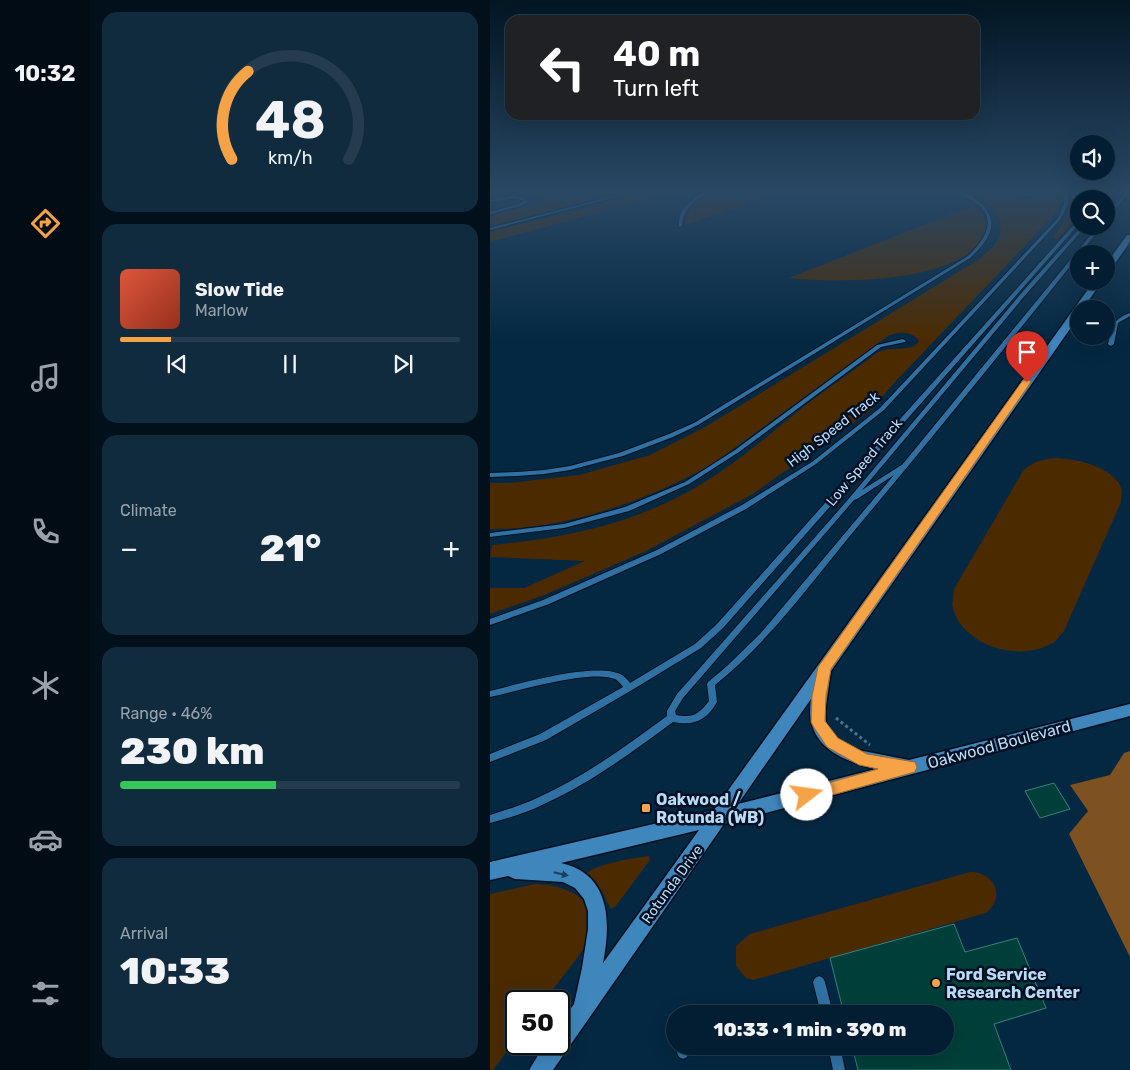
<!DOCTYPE html>
<html lang="en">
<head>
<meta charset="utf-8">
<style>
  :root { --surface:#031e32; --page:#112b3e; --text:#f1f3f6; --muted:#97a2ac; --line:#243c4d; --accent:#f6a247 }
  body { margin:0; font-family:Rubik,sans-serif; background:var(--page); color:var(--text); height:100vh; display:flex; flex-direction:column; font-size:19px; white-space:nowrap }
  * { box-sizing:border-box; margin:0 }
  p { font-size:16px; color:var(--muted) }
  .icon { flex:none; width:28px; height:28px; fill:none; stroke:currentColor; stroke-width:2; stroke-linecap:round; stroke-linejoin:round }
  .map { position:relative; flex:1; overflow:hidden }
  .drawer { display:flex; flex-direction:column; gap:12px; padding:12px; background:#02101c; width:400px }
  .drawer>* { flex:none }
  .banner { position:absolute; left:15px; top:15px; width:475px; height:105px; border-radius:15px; box-shadow:0 5px 20px #0002,0 0 0 1px var(--line); background:#202124; color:#fff; overflow:hidden }
  .controls { position:absolute; left:580px; top:135px; display:grid; gap:10px }
  .controls a { display:grid; place-items:center; width:45px; height:45px; border-radius:50%; background:var(--surface); box-shadow:0 5px 20px #0002,0 0 0 1px var(--line); font-size:25px }
  .speed { position:absolute; left:15px; top:990px; display:flex; gap:10px; font-size:25px; font-weight:700; text-align:center }
  .speed>* { display:grid; place-content:center; width:65px; height:65px; border-radius:50%; background:var(--surface); box-shadow:0 5px 20px #0002,0 0 0 1px var(--line); line-height:1 }
  .speed .limit { border:2px solid #111; border-radius:8px; background:#fff; color:#111 }
  .pin { position:absolute; display:grid; place-items:center; width:42px; height:42px; color:#fff; margin:-51px -21px; border-radius:50% 50% 50% 0; rotate:-45deg; box-shadow:0 0 5px #0007 }
  .pin .icon { rotate:45deg }
  .me { position:absolute; width:55px; margin:-28px; rotate:75deg; stroke-linejoin:round; filter:drop-shadow(0 0 4px #0008) }
  .turn { display:flex; align-items:center; gap:18px; height:105px; padding:0 25px; font-size:22px }
  .turn .icon { width:65px; height:65px; stroke-width:2.5 }
  .turn b { display:block; font-size:35px; line-height:42px }
  .big { font-size:38px; font-weight:800; line-height:1.1 }
  .drawer .card { flex:1; display:flex; flex-direction:column; justify-content:center; gap:8px; min-width:0; padding:0 18px; border-radius:15px; background:var(--page) }
  .drawer .dial { align-items:center; gap:0 }
  .dial svg { height:130px; overflow:visible; fill:none; stroke:var(--line); stroke-width:7; stroke-linecap:round; text-anchor:middle }
  .dial text { fill:var(--text); stroke:none }
  .song { display:flex; align-items:center; gap:15px }
  .cover { width:60px; height:60px; border-radius:8px; background:linear-gradient(135deg,hsl(10 70% 55%),hsl(10 70% 35%)) }
  .played { height:5px; border-radius:2px; background:linear-gradient(90deg,var(--accent) 15%,var(--line) 15%) }
  .keys { display:flex; justify-content:space-around; direction:ltr }
  .heat { display:flex; justify-content:space-between; align-items:center; font-size:28px; direction:ltr }
  .charge { height:8px; border-radius:4px; background:linear-gradient(90deg,#34c759 46%,var(--line) 0) }
  .trip { position:absolute; left:176px; top:1005px; width:288px; height:50px; border-radius:25px; background:var(--surface); box-shadow:0 5px 20px #0002,0 0 0 1px var(--line); font-weight:800; line-height:50px; text-align:center }
  main { display:flex; flex:1; min-height:0 }
  .menu { display:flex; flex-direction:column; width:90px; justify-content:space-around; align-items:center; background:#010c14; color:var(--muted) }
  .menu .icon { width:35px; height:35px }
  .menu .current { color:var(--accent) }
  .menu b { font-size:22px; color:var(--text) }
  .map>svg:first-child { display:block }
  .green { fill:#4c2a00 }
  .forest { fill:#7e5120 }
  .building { fill:#003f39; stroke:#2f857b }
  .lines { fill:none; stroke-linecap:round; stroke-linejoin:round }
  .service-casing { stroke:#00101f; stroke-width:2 }
  .secondary-casing { stroke:#00101f; stroke-width:3 }
  .path { stroke:#4f718c; stroke-width:3; stroke-dasharray:3 3; stroke-linecap:butt }
  .service { fill:#3071a3; fill-rule:evenodd }
  .secondary { fill:#3f86bd; fill-rule:evenodd }
  .oneway { fill:#193f61 }
  .route { fill:#f6a247; stroke:#a0692e }
  .poi-dot { fill:#f6a247; stroke:#001023; stroke-width:2 }
  .labels { text-anchor:middle; stroke-width:5; stroke-linejoin:round; paint-order:stroke }
  .street-label { font-size:14px; fill:#badaf6; stroke:#001023 }
  .near-street-label { font-size:16px; fill:#badaf6; stroke:#001023 }
  .near-poi-label { font-size:16px; font-weight:bold; fill:#badaf6; stroke:#001023; text-anchor:start }
</style>
</head>
<body>
<main>
<nav class="menu">
<b>10:32</b>
<svg class="icon current" aria-label="directions" viewBox="0 0 24 24"><path d="M12 3l9 9-9 9-9-9zM9 14v-3h6M13 9l2 2-2 2"/></svg>
<svg class="icon" aria-label="music" viewBox="0 0 24 24"><path d="M9 18V5l10-2v13"/><circle cx="6" cy="18" r="3"/><circle cx="16" cy="16" r="3"/></svg>
<svg class="icon" aria-label="phone" viewBox="0 0 24 24"><path d="M5 4h4l2 5-3 2q2 4 5 5l2-3 5 2v4C11 20 4 13 5 4z"/></svg>
<svg class="icon" aria-label="climate" viewBox="0 0 24 24"><path d="M12 3v18M4 7l16 10M4 17L20 7"/></svg>
<svg class="icon" aria-label="car" viewBox="0 0 24 24"><path d="M5 17H2v-5l4-1 3-4h7l3 4 3 1v5h-3M9 17h6M6 11h13"/><circle cx="7" cy="17" r="2"/><circle cx="17" cy="17" r="2"/></svg>
<svg class="icon" aria-label="filters" viewBox="0 0 24 24"><path d="M4 7h16M4 17h16"/><circle cx="9" cy="7" r="2"/><circle cx="15" cy="17" r="2"/></svg>
</nav>
<section class="drawer">
<div class="card dial"><svg viewBox="0 0 100 80">
<path d="M14 69A42 42 0 1 1 86 69"/>
<path d="M14 69A42 42 0 0 1 24 15" stroke="#f6a247"/>
<text x="50" y="56" font-size="32" font-weight="700">48</text>
<text x="50" y="72" font-size="11">km/h</text>
</svg></div>
<div class="card">
<div class="song"><i class="cover"></i><div><b>Slow Tide</b><p>Marlow</p></div></div>
<div class="played"></div>
<div class="keys"><svg class="icon" aria-label="previous" viewBox="0 0 24 24"><path d="M18 5L8 12l10 7zM5 5v14"/></svg><svg class="icon" aria-label="pause" viewBox="0 0 24 24"><path d="M8 5v14M16 5v14"/></svg><svg class="icon" aria-label="next" viewBox="0 0 24 24"><path d="M6 5l10 7-10 7zM19 5v14"/></svg></div>
</div>
<div class="card"><p>Climate</p>
<div class="heat"><a>−</a><b class="big">21°</b><a>+</a></div>
</div>
<div class="card"><p>Range · 46%</p><b class="big">230 km</b><div class="charge"></div></div>
<div class="card"><p>Arrival</p><b class="big">10:33</b></div>
</section>
<div class="map">
<svg width="640" height="1070" viewBox="0 0 640 1070">
  <rect width="100%" height="100%" fill="#042842"/>
  <!-- green -->
  <path class="green" d="M39,193h91l-130,33v-11l55,-13z
    M152,193h29l-181,49v-10z
    M219,193h64l-3,1 1,3 -86,28c2,-16 11,-25 24,-32z
    M482,193c8,0 17,-1 25,0 16,1 28,8 45,2l1,-2h19l-4,18 -162,170 -26,30 -117,83 -107,57 -104,45 -52,18v-26h34l61,-27 -95,-4 2,-12c64,-6 128,-18 186,-48 47,-23 88,-60 129,-93 22,-17 45,-32 67,-49 14,-11 37,-1 45,-14 -7,-10 -20,-10 -31,-5l-174,127c-65,37 -148,67 -224,66v-46h19l70,-8 71,-20 55,-28 273,-167c5,-5 11,-9 15,-13 19,-23 -1,-43 -21,-54z
    M582,193h20l-1,6h-12v17l-23,24 -2,-3c9,-15 18,-27 18,-44z
    M484,205c10,9 16,21 8,34 -29,45 -146,44 -193,39z
    M567,458c20,1 58,9 65,32 0,3 -1,9 -1,12l-57,129c-4,4 -8,11 -13,13 -33,18 -88,2 -98,-36 -2,-5 1,-13 1,-19l69,-118c10,-10 20,-12 34,-13z
    M159,856l1,4 -35,47 -4,2 -11,-21 -14,-14c6,-9 52,-17 63,-18z
    M480,872c25,0 36,25 16,41l-232,67 -8,-2 -10,-12v-20l14,-12z
    M45,884c34,1 70,17 53,58 -2,5 -8,11 -11,16 -11,14 -22,29 -33,43h-28v38l-23,31h-3v-176z"/>
  <!-- forest -->
  <path class="forest" d="M640,751v206l-61,-123 19,-23 -18,-26 40,-10 14,-22z"/>
  <!-- building -->
  <path class="building" d="M564,783l16,26 -30,9 -15,-27z
    M464,924l11,28 52,-14 29,70 -52,16 17,46h-153l-6,-24h93v-32h-101l-14,-56z"/>
  <g class="lines">
    <!-- service casing -->
    <g class="service-casing">
      <path id="service" d="M136,193h5l-141,37v-2z
        M213,193h4c-13,9 -24,16 -25,33l-3,1c-2,-16 11,-27 24,-34z
        M470,193c6,-1 13,4 18,8 25,20 11,39 -8,57l-272,167 -25,12 -50,19 -53,14 -26,4 -27,2 -27,1v-4l27,-1 27,-2 26,-4 49,-13 50,-19 25,-11 274,-167c13,-13 30,-32 12,-50 -6,-5 -13,-8 -20,-13z
        M514,193c6,-1 12,2 18,2 6,0 12,-3 18,-2l-17,4z
        M574,193h4v11l-7,15 -177,191 -68,54 -70,45 -85,45 -112,50 -59,21v-6l53,-19 114,-50 85,-45 70,-43 68,-54 178,-190 6,-14z
        M608,193h4l-2,6h-4z
        M619,193h4l-7,7v-1h-3z
        M635,193h4l-23,26v-4z
        M25,196l14,5 -8,5 -31,8v-2l29,-8 5,-3 -9,-3 -25,4v-2z
        M588,220h1v4l-356,404 -22,20 -69,42 -86,50 -56,22v-8l50,-20 83,-47c-2,-3 -4,-6 -8,-8 -25,-10 -97,12 -125,18v-6c29,-7 107,-30 132,-16 3,2 6,5 8,8l65,-39 22,-20z
        M592,226h4l-58,66 -166,198 38,-24 2,-1 196,-239h4c-79,100 -161,201 -243,299 -46,55 -88,115 -144,160l2,17c-11,19 -23,24 -44,20 -41,30 -82,61 -129,82 -17,9 -36,14 -54,19v-8c16,-5 32,-10 47,-17 47,-21 89,-52 130,-82v-5l10,-17 169,-192 178,-212zM404,475l-134,159 -34,33 -18,15 -1,2 2,17c-11,14 -16,17 -33,14l-1,-4 8,-13 171,-198 3,-1z
        M640,313v3l-12,7 -4,21 -3,2 -2,-1 -1,-1c5,-18 3,-24 22,-31z
        M413,339l3,2 -1,1 -24,5 -142,105 -50,32 -60,27 -65,17 -74,9v-4l74,-9 61,-17 60,-25 50,-32 142,-105z
        M329,976l4,2 2,4 8,32h-12l-8,-32 2,-4z
        M190,1046h12l-5,11 -4,2 -4,-2 -2,-4z
        M338,1046h12l5,24h-12z"/>
    </g>
    <!-- secondary casing -->
    <g class="secondary-casing">
      <path id="secondary" d="M637,235h3v7l-21,30h-3v-8z
        M604,281h8l-19,28h-4v7l-248,355 -6,41 1,10 4,8 8,9 20,11 51,10 221,-56v12l-406,108 -171,246h-24l16,-26h14v-19l15,-21 8,-36 6,-39v-18l-4,-12 -9,-11 -12,-6 -48,-3 -7,-3 -18,4v-18l224,-52zM321,699c-7,45 27,61 65,70l-138,35zM209,830l-96,133c8,-40 8,-89 -42,-100z"/>
    </g>
    <!-- path -->
    <path class="path" d="M346,718l34,27"/>
    <!-- service -->
    <use href="#service" class="service"/>
    <!-- secondary -->
    <use href="#secondary" class="secondary"/>
  </g>
  <!-- one-way arrows -->
  <defs><path id="oneway-solid" d="M-6-.8H1V-3.2L6.5 0L1 3.2V.8H-6Z" transform="scale(1.25)"/></defs>
  <use class="oneway" href="#oneway-solid" transform="translate(71 874) rotate(13)"/>
  <!-- sky -->
  <linearGradient id="sky" x2="0" y2="1"><stop stop-color="#021624"/><stop offset="0.56" stop-color="#294865"/><stop offset="1" stop-color="#294865" stop-opacity="0"/></linearGradient>
  <rect width="640" height="342" fill="url(#sky)"/>
  <!-- route -->
  <path class="route" d="M533,380h7l1,2 -200,287 -5,27 -1,25 13,17 29,16 48,8 2,5 -2,5 -108,30 -5,-2 -3,-5 3,-5 76,-21 -19,-4 -32,-18 -14,-21 -2,-4 1,-26 6,-29z"/>
  <!-- markers -->
  <g class="poi-dot">
    <rect x="151" y="803" width="10" height="10" rx="2.5"/>
    <circle cx="446" cy="983" r="5"/>
  </g>
  <g class="labels">
    <!-- street labels -->
    <g class="street-label">
      <text transform="translate(343 429) rotate(-38)" y="5">High Speed Track</text>
      <text transform="translate(374 462) rotate(-50)" y="5">Low Speed Track</text>
      <text transform="translate(182 884) rotate(-54)" y="5">Rotunda Drive</text>
    </g>
    <!-- near-street labels -->
    <g class="near-street-label">
      <text transform="translate(509 744) rotate(-15)" y="6">Oakwood Boulevard</text>
    </g>
    <!-- near-poi labels -->
    <g class="near-poi-label">
      <text x="166" y="805">Oakwood /<tspan x="166" dy="18">Rotunda (WB)</tspan></text>
      <text x="456" y="980">Ford Service<tspan x="456" dy="18">Research Center</tspan></text>
    </g>
  </g>
</svg>
<div class="controls">
<a><svg class="icon" aria-label="sound" viewBox="0 0 24 24"><path d="M4 9h4l5-4v14l-5-4H4zM17 9q2 3 0 6"/></svg></a>
<a><svg class="icon" aria-label="search" viewBox="0 0 24 24"><circle cx="10" cy="10" r="6"/><path d="M15 15l6 6"/></svg></a>
<a>+</a>
<a>−</a>
</div>
<div class="speed"><div class="limit">50</div></div>
<div class="pin" style="left:537px;top:382px;background:#d93025"><svg class="icon" aria-label="arrive" viewBox="0 0 24 24"><path d="M6 21V4h12l-3 4 3 4H6"/></svg></div>
<svg class="me" style="left:317px;top:795px" viewBox="-20 -20 40 40"><circle r="19" fill="#fff"/><path d="M0-13L10 11 0 6-10 11z" fill="#f6a247"/></svg>
<div class="trip">10:33 · 1 min · 390 m</div>
<div class="banner">
<div class="turn"><svg class="icon" aria-label="left" viewBox="0 0 24 24"><path d="M17 20v-9H6M10 6l-5 5 5 5"/></svg><div><b>40 m</b>Turn left</div></div>
</div>
</div>
</main>
</body>
</html>
